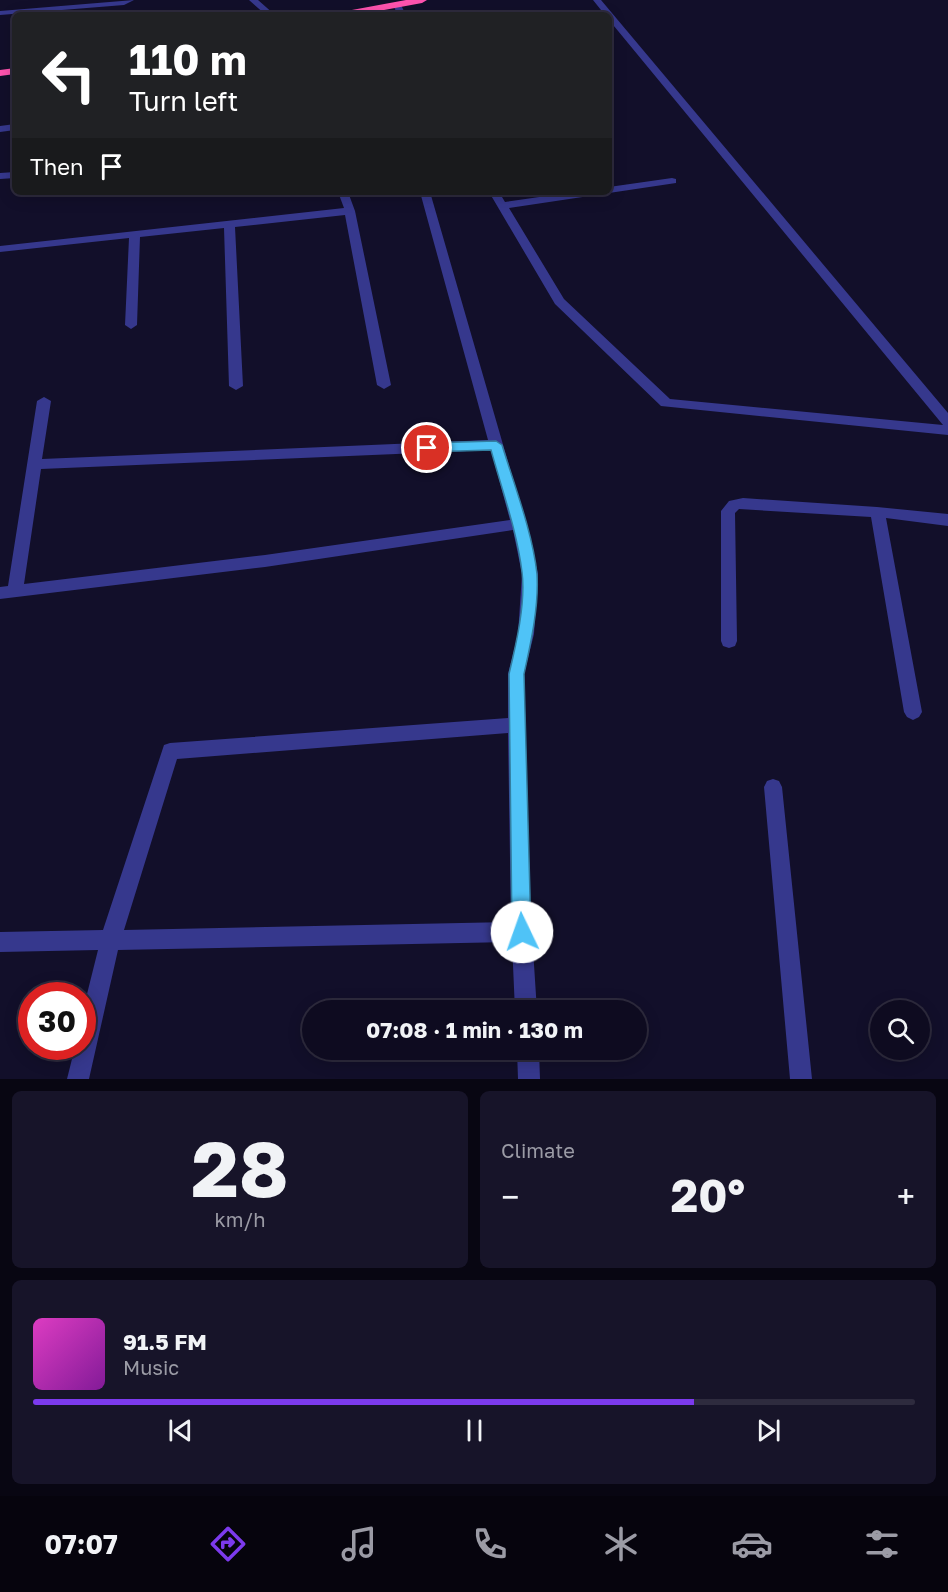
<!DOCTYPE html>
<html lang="en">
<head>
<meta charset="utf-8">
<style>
  :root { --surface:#0e0b20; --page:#171429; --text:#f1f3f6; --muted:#9b9ba5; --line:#2e2b3e; --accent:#7c3aed }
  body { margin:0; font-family:"Golos Text",sans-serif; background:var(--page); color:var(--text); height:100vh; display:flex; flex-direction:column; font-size:22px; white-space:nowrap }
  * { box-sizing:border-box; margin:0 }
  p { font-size:20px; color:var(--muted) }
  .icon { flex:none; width:33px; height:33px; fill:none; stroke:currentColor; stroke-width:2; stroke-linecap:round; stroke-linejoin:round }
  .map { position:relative; height:1079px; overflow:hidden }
  .panel { display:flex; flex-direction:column; gap:12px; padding:12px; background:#080612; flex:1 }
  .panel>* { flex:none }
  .guide { position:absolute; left:12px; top:12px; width:600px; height:183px; border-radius:9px; box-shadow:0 3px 15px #0003,0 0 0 2px var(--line); background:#202124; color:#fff; overflow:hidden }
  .tools { position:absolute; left:870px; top:1000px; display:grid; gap:12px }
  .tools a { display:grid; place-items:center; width:60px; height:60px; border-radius:50%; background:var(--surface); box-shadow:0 3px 15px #0003,0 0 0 2px var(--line); font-size:30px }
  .speed { position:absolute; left:18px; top:982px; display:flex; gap:12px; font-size:30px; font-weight:700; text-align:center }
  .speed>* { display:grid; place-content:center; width:78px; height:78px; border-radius:50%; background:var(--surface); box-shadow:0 3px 15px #0003,0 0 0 2px var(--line); line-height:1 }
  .speed .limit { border:9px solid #d22; background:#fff; color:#111 }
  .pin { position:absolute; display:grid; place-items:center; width:51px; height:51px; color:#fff; margin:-26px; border:3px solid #fff; border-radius:50%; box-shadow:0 2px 6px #0007 }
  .me { position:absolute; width:66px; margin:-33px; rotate:357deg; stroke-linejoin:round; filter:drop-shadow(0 0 4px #0008) }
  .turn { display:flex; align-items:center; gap:21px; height:126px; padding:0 18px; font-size:27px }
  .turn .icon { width:78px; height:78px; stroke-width:2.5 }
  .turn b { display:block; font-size:42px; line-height:51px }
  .then { display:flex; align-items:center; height:57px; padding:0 18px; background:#0003; gap:12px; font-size:22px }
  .big { font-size:45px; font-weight:700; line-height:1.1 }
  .panel .tile { flex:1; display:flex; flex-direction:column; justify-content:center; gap:9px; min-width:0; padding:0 21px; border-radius:9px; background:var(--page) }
  .panel .dial { align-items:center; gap:0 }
  .dial b { font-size:78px; line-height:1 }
  .song { display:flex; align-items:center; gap:18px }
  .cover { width:72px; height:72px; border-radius:9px; background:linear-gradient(135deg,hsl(310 70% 55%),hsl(290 70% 35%)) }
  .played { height:6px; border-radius:3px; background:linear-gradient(90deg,var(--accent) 75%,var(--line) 75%) }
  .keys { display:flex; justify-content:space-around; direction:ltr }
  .heat { display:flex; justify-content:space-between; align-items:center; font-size:33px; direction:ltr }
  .panel .tiles { flex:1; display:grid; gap:12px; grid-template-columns:1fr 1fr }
  .tile:last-child { grid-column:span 2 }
  .trip { position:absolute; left:302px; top:1000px; width:345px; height:60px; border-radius:30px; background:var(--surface); box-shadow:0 3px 15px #0003,0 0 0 2px var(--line); font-weight:700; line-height:60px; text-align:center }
  .dock { display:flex; height:96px; justify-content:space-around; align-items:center; background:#06040d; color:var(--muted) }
  .dock .icon { width:42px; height:42px }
  .dock .active { color:var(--accent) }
  .dock b { font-size:27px; color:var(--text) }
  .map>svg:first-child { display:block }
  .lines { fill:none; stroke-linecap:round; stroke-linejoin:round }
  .street { fill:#36388d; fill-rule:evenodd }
  .highway { fill:#ff53af; fill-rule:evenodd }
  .route { fill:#4fc3f7; stroke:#337fa1; stroke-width:1.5 }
</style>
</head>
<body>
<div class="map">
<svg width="948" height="1079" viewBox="0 0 948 1079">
  <rect width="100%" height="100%" fill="#120f2a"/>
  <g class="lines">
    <!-- street -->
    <path class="street" d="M134,0l-10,5 -124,10v-4z
      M249,0h9l17,15h-9z
      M593,0h8l347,413v22l-287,-29 -106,-102 -66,-112h10l6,10 69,-10h27l-5,3 -87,13 55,91 106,100 273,26 -334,-405v-5h-4z
      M397,3h3l6,12h-8l-5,-10z
      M15,124v6l-15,2v-6z
      M15,172v6l-15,1v-6z
      M672,178l4,1v4l-67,10 -4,-1h4v-5z
      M338,192h10l7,19 36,174 -7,4 -7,-4 -32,-170 -110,12 8,159 -7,4 -7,-4 -5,-158 -84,9 -3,88 -6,4 -6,-4 4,-87 -129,14v-6l344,-38z
      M420,192h10l96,332 12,50 -4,60 -10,40 5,213 8,124h-22l-3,-69 -394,8 -29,129h-22l8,-32h7v-33l16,-64 -98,2v-20l103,-2 61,-185 6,-2 338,-25v-44l10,-40 4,-60 -9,-44 -248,37 -265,32v-12l8,-1 29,-185 7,-4 7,4 -9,58 446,-19zM491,450l19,70 -245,35 -241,29 17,-115zM508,733l3,189 -387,8 53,-171z
      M743,498l134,9 71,7v12l-62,-8 36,194 -3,5 -6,3 -6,-3 -3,-5 -33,-195 -132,-8 -4,4 2,128 -2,5 -6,2 -6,-2 -2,-5v-130l8,-10z
      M773,779l6,2 3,6 30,292h-22l-26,-292 3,-6z
      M517,1050h22l1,29h-22z"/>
    <!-- highway -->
    <path class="highway" d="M406,0h21l-5,3 -65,12h-21l5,-3z
      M15,68v6l-15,2v-6z"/>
  </g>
  <!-- route -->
  <path class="route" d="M496,441l6,4c12,39 31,89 35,129 2,33 -6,68 -13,100l7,258 -3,6 -6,3 -7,-3 -3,-6 -3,-258c7,-29 17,-72 13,-102 -5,-41 -20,-82 -31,-122l-64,2 -7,-4 7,-5z"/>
</svg>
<div class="tools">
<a><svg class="icon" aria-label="search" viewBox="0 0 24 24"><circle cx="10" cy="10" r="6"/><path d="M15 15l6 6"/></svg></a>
</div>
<div class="speed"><div class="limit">30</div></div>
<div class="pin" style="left:427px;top:448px;background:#d93025"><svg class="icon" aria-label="arrive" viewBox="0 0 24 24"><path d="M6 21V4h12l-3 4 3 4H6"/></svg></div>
<svg class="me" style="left:522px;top:932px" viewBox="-20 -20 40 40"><circle r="19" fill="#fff"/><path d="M0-13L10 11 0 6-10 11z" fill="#4fc3f7"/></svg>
<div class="trip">07:08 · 1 min · 130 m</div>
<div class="guide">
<div class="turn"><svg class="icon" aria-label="left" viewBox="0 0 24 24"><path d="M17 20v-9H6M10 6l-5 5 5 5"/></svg><div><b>110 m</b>Turn left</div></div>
<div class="then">Then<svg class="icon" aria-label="arrive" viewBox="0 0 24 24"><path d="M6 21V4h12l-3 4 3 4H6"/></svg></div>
</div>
</div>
<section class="panel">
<div class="tiles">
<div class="tile dial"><b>28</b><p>km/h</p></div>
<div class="tile"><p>Climate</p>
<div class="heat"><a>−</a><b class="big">20°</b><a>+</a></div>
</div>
<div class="tile">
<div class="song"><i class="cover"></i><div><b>91.5 FM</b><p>Music</p></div></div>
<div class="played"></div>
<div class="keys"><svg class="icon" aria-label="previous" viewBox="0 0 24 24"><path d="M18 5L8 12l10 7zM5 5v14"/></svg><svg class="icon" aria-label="pause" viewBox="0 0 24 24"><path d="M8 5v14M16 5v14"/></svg><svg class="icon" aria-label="next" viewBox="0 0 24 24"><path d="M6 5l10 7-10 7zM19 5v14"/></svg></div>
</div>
</div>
</section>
<nav class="dock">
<b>07:07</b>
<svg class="icon active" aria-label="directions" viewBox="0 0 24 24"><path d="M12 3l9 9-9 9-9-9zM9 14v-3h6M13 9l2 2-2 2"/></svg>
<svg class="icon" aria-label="music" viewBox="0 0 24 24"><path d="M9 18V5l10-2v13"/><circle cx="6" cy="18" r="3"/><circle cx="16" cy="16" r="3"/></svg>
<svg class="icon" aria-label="phone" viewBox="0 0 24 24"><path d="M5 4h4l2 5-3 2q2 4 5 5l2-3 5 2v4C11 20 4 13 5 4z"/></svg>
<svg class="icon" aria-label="climate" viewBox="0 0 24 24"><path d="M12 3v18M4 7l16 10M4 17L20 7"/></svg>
<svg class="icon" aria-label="car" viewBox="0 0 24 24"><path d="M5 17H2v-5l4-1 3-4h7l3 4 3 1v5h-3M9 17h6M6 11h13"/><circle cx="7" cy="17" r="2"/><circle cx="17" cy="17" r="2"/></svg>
<svg class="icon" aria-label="filters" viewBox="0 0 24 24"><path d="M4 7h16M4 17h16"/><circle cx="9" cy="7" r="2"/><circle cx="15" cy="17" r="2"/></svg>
</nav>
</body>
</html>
